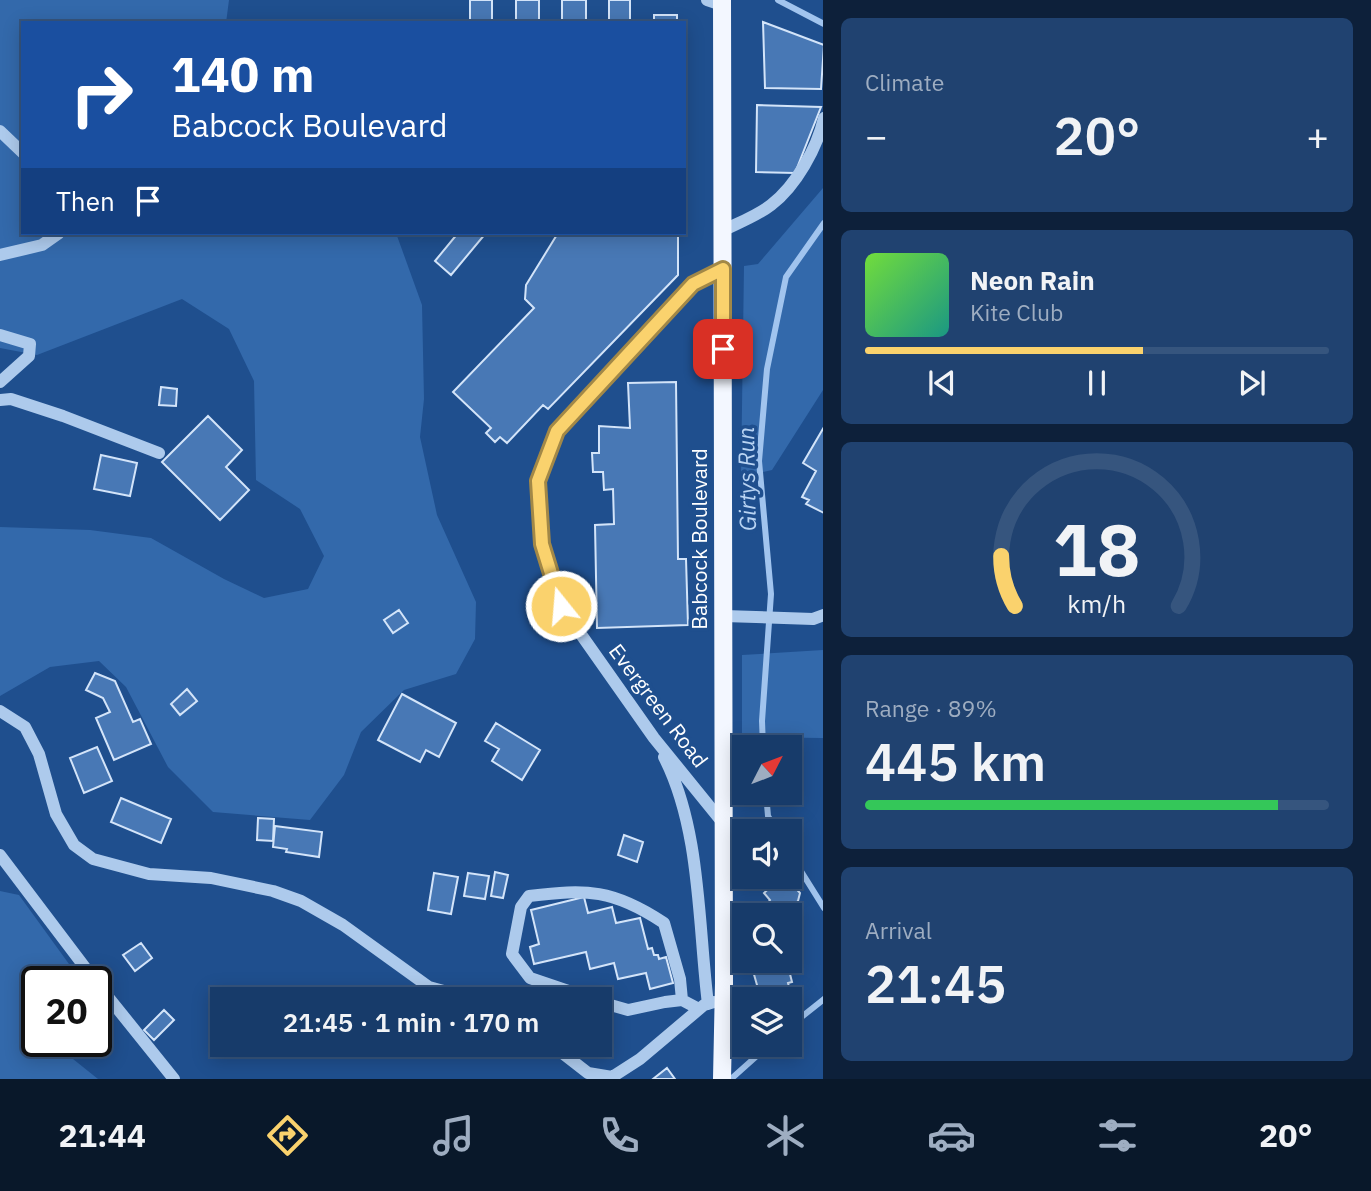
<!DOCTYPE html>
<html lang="en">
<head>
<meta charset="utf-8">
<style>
  :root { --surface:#173b6a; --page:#204270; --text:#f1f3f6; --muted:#9eadc1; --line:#36557e; --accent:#fad26d }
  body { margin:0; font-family:"IBM Plex Sans",sans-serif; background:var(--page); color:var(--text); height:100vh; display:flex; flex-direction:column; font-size:26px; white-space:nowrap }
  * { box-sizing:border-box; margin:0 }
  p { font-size:23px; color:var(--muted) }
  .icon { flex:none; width:38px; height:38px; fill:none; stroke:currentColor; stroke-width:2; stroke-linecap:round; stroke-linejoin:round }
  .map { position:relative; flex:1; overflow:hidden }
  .sheet { display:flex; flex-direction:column; gap:18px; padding:18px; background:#0d203a; width:548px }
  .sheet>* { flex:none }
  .guide { position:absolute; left:21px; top:21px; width:665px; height:214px; border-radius:0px; box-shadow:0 4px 18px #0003,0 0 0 2px var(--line); background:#1a4fa0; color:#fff; overflow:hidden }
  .needle { width:46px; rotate:48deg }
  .fabs { position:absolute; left:732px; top:735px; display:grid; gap:14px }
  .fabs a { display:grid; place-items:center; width:70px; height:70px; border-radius:0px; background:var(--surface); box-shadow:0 4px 18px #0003,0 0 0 2px var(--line); font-size:35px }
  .speed { position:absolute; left:21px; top:966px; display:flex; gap:14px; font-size:35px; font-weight:700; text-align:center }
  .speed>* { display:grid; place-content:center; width:91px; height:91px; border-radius:50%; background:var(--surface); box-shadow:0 4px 18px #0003,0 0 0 2px var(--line); line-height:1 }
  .speed .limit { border:4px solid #111; border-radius:10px; background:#fff; color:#111 }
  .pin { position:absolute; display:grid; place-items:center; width:60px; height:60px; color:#fff; margin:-30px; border-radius:14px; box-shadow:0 4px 10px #0006 }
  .me { position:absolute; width:77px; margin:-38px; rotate:343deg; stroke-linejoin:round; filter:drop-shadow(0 0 5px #0008) }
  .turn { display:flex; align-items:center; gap:24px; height:147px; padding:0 35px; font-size:32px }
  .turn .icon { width:91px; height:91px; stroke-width:2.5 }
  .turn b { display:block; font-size:49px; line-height:60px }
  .then { display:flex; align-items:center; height:66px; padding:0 35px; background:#0003; gap:14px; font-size:26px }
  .big { font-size:52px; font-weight:600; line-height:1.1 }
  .sheet .tile { flex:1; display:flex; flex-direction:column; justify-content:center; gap:10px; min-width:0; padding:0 24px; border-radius:10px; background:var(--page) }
  .sheet .dial { align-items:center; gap:0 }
  .dial svg { height:182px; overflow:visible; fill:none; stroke:var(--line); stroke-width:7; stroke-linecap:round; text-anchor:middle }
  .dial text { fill:var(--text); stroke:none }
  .song { display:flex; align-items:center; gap:21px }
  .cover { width:84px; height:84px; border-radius:10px; background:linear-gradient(135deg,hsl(100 70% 55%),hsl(170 70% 35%)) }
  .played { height:7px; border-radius:4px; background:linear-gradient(90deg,var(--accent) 60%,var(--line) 60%) }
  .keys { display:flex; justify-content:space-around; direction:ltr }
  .heat { display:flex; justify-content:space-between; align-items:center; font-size:38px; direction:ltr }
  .charge { height:10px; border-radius:5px; background:linear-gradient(90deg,#34c759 89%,var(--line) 0) }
  .trip { position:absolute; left:210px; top:987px; width:402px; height:70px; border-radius:0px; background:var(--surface); box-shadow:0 4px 18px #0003,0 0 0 2px var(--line); font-weight:600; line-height:70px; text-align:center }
  .tab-bar { display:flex; height:112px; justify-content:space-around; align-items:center; background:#09182a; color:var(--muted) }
  .tab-bar .icon { width:49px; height:49px }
  .tab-bar .selected { color:var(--accent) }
  .tab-bar b { font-size:32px; color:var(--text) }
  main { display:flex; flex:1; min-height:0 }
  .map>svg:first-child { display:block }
  .green { fill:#3369ab }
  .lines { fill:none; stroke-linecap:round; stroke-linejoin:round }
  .stream { stroke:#a1c4ee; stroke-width:6 }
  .building { fill:#4878b5; stroke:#d3e4f9; stroke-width:2 }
  .minor { stroke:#adcaec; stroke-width:12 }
  .major { stroke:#f3f7ff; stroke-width:18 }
  .route-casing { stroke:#a28847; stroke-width:18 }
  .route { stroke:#fad26d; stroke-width:12 }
  .labels { text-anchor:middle; stroke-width:7; stroke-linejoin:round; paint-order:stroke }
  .street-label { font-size:21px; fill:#fff; stroke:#1f4f8e }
  .water-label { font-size:23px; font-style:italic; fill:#b9d4f3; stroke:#1f4f8e }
</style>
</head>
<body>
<main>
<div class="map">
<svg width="824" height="1079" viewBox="0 0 824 1079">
  <rect width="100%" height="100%" fill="#1f4f8e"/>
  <!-- green -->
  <path class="green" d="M0,0h229l-3,23h-203v210h373l26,72 2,94 -4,38 17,78 39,87 -1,37 -19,35 -52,16 -43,42 -17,43 -34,45 -97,-8 -45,-45 -42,-80 -27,-26 -49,6 -50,29v-169l90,3 61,8 73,41 40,19 44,-9 16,-33 -24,-47 -44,-29 -2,-99 -25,-52 -47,-30 -145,56 -37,-7z
    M823,188v202l-51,80 -31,7 3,-211 14,-2z
    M823,650v88l-81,-1v-82z
    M0,891l19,4 63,87h-45v59h49l-13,18 25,20h-98z"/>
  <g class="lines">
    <!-- stream -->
    <path class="stream" d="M778,0l46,24
      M763,747l-1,-26 9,-127 -12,-133 8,-92 19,-92 38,-54
      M766,793l2,23 9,15
      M789,852l35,56
      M789,1027l35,-28
      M731,1079l38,-34"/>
  </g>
  <!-- building -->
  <path class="building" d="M470,0h22v23h-22z
    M516,0h23v23h-23z
    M562,0h24v23h-24z
    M609,0h21v23h-21z
    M654,15h23v8h-23z
    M763,22l61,23 -3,44 -56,-1z
    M757,105l64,2 -26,66 -39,-1z
    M458,233h28l-35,42 -16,-14z
    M558,233h120v42l-130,134 -5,-4 -36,38 -7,-6 -5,5 -9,-9 5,-5 -38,-36 81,-84 -9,-9 1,-14z
    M676,382l2,177h8l2,66 -91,3 -2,-103 19,-1 -1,-35 -9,1 -1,-18h-10l-1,-19h7v-27l31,2 -2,-45z
    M161,387l16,2 -1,17 -17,-1z
    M208,416l34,34 -16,17 23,23 -29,30 -58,-58z
    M824,427v86l-18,-9 3,-4 -7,-3 14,-26 -13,-8z
    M101,455l36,8 -7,33 -36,-7z
    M399,610l9,13 -15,10 -9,-13z
    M95,673l20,8 18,41 7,-3 11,25 -37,16 -18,-42 14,-6 -7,-14 -17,-8z
    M187,689l10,12 -17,14 -9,-11z
    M402,694l54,29 -17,34 -13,-7 -6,12 -42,-22z
    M496,723l44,27 -18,30 -30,-19 7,-12 -14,-8z
    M97,747l15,34 -28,12 -14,-35z
    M121,798l50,21 -10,24 -50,-21z
    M258,818l16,1 -1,22 -16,-1z
    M275,826l47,6 -3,25 -33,-5 1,-3 -14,-2z
    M624,835l19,7 -6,20 -19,-7z
    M495,872l13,3 -5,23 -12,-2z
    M434,873l24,4 -7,37 -23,-4z
    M468,873l21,3 -4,23 -21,-3z
    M775,877h11l14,16 -2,8 -14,13 -7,-8 -4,4 -6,-6 3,-4 -6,-7 14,-13z
    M584,897l4,16 24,-6 4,16 24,-5 8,31 4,-1 2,7h4l1,4 7,-2 7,26 -23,6 -4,-16 -28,6 -4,-16 -24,6 -4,-17 -52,12 -4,-17 9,-3 -8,-34z
    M141,943l11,15 -17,13 -12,-16z
    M787,962l5,20 -4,1 3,11 -19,5h-11l-8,-28z
    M164,1010l10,10 -20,20 -10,-10z
    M667,1068l8,11h-22z"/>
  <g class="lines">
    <!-- minor -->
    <path class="minor" d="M707,0l15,5
      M0,131l23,22
      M722,231c16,-8 35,-15 49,-26 25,-19 46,-57 53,-87
      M0,255l42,-10 17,-12
      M723,269l-30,15 -136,147 -19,50 4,63 19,62 93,132 69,85
      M0,335l30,9 -1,12 -29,26
      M0,400l11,-1 52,17 96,37
      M724,616l89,3 11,-4
      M0,711l25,16 14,27 17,60 18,31 19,14 56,15 62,4 62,13 28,10 42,24 86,62 44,12
      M664,757c37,72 34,167 44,247
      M0,855l96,127
      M96,982l78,97
      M592,999l-62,-21 -18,-24 9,-47 8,-11c58,-7 84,-7 135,27l16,56 2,21
      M600,1002l28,8 37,-8 17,-2 17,9
      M552,1045l36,28 24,4 28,-18 64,-54 10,-3"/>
    <!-- major -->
    <path class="major" d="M722,0l2,983 -2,96"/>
  </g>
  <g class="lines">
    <!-- route casing -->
    <g class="route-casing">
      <path id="route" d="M561,606l-19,-62 -4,-63 19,-50 136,-147 30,-15v80"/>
    </g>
    <!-- route -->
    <use href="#route" class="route"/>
  </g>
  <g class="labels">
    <!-- street labels -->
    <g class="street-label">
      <text transform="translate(700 539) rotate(-90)" y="7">Babcock Boulevard</text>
      <text transform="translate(658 706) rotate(53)" y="7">Evergreen Road</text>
    </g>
    <!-- water labels -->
    <g class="water-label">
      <text transform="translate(747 479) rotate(-91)" y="8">Girtys Run</text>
    </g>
  </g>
</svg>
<div class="fabs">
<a><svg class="needle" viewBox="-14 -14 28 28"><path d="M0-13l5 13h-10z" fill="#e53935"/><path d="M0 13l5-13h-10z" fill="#9eadc1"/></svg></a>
<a><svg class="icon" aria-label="sound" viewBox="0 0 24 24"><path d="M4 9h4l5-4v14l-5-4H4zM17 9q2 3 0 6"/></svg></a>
<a><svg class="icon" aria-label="search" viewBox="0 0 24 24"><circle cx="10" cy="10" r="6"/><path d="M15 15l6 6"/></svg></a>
<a><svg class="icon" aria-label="layers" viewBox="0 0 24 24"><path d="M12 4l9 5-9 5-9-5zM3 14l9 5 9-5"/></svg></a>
</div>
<div class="speed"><div class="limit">20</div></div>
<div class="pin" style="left:723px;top:349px;background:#d93025"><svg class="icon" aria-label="arrive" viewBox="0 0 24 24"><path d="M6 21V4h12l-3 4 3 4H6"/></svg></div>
<svg class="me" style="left:561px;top:606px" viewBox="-20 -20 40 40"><circle r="17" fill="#fad26d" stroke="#fff" stroke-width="3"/><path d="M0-11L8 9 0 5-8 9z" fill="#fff"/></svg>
<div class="trip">21:45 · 1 min · 170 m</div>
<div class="guide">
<div class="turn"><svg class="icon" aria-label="right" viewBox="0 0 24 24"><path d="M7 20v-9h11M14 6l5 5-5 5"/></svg><div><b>140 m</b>Babcock Boulevard</div></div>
<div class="then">Then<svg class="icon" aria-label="arrive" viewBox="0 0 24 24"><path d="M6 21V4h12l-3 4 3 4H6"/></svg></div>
</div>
</div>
<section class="sheet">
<div class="tile"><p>Climate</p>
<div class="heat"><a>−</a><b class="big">20°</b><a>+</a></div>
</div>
<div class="tile">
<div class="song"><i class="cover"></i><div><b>Neon Rain</b><p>Kite Club</p></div></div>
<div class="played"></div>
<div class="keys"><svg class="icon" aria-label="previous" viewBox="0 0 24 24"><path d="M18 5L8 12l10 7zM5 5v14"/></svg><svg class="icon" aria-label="pause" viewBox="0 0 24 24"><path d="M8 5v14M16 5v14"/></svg><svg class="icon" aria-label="next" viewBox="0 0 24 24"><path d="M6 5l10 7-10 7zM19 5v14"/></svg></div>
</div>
<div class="tile dial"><svg viewBox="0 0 100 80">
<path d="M14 69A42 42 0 1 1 86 69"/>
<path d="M14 69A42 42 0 0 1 8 47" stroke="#fad26d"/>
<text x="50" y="56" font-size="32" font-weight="700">18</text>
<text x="50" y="72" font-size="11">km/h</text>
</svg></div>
<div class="tile"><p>Range · 89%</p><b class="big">445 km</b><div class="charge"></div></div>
<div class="tile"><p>Arrival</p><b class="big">21:45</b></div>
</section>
</main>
<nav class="tab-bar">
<b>21:44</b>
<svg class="icon selected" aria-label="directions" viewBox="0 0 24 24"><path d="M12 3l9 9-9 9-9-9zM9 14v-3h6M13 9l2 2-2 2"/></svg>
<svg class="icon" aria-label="music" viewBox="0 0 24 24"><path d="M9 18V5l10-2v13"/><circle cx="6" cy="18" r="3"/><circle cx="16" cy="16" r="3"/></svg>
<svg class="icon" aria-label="phone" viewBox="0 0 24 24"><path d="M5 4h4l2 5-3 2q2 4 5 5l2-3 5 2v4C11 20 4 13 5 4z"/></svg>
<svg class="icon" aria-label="climate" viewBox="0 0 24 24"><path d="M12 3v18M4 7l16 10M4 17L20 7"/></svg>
<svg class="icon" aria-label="car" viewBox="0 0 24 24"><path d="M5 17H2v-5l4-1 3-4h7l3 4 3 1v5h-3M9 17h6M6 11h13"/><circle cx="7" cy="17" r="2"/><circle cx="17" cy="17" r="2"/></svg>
<svg class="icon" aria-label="filters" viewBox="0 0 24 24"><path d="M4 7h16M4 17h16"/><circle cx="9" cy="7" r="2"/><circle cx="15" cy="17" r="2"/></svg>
<b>20°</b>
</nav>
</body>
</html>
